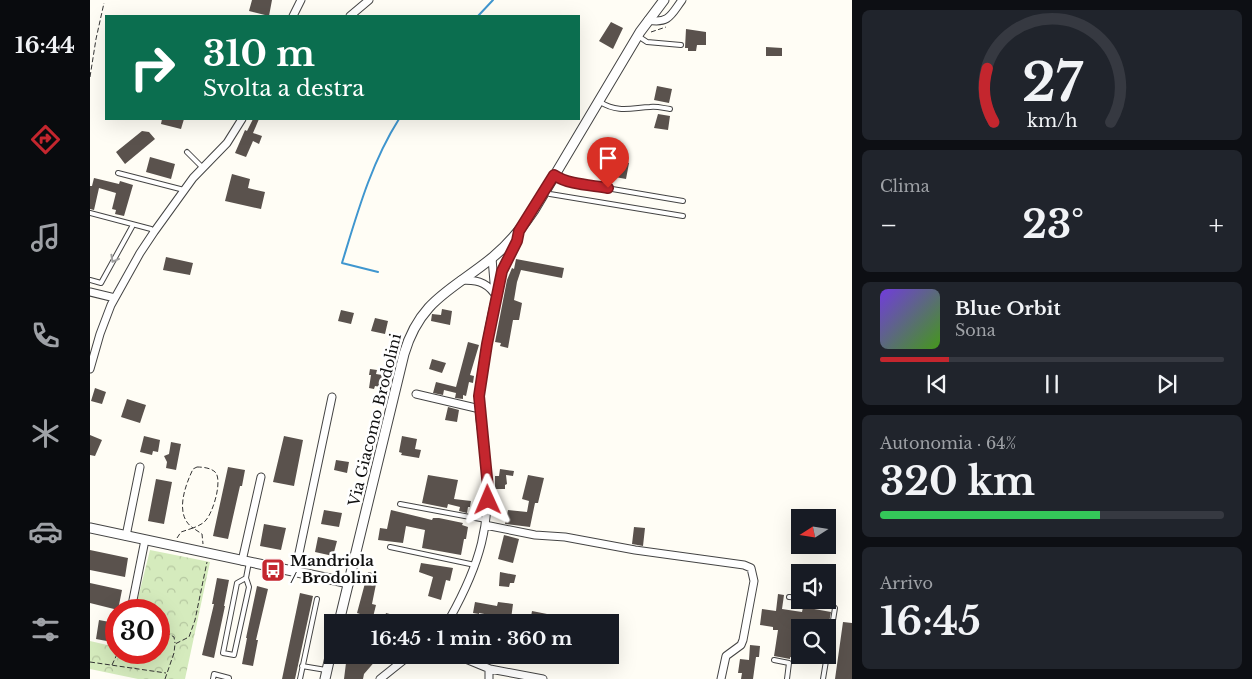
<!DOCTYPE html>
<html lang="it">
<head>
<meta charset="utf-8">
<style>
  :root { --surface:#171b24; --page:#20242c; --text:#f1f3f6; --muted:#9ea1a6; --line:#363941; --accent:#c4262e }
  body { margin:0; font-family:"Libre Baskerville",serif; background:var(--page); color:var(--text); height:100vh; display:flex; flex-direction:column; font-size:19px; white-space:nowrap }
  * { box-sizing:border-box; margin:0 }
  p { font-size:16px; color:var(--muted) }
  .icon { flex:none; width:28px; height:28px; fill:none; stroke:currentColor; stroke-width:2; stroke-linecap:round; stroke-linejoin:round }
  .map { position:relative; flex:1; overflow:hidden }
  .details { display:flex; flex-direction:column; gap:10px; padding:10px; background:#0d0f14; width:400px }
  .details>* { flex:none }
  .hud { position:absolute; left:15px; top:15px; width:475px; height:105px; border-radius:0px; box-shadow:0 5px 20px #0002; background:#0b6e4f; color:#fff; overflow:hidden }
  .needle { width:32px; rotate:258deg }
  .fabs { position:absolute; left:701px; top:509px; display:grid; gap:10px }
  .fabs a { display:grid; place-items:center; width:45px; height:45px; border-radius:0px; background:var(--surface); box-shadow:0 5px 20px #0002; font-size:25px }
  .speed { position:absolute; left:15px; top:599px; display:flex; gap:10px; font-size:25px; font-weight:700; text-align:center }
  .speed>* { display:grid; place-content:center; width:65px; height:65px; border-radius:50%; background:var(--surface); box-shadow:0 5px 20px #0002; line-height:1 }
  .speed .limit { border:8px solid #d22; background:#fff; color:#111 }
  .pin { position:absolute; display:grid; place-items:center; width:42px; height:42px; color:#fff; margin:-51px -21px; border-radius:50% 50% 50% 0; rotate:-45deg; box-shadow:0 0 5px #0007 }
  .pin .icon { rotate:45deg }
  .me { position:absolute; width:55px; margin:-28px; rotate:359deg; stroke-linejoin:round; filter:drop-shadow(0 0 4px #0008) }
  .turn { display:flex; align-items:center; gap:18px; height:105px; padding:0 15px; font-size:22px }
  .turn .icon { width:65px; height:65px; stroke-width:2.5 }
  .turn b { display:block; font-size:35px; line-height:42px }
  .big { font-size:38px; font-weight:700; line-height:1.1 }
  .details .widget { flex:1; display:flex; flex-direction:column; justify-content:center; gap:8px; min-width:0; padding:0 18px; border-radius:8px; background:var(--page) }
  .details .dial { align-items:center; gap:0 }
  .dial svg { height:130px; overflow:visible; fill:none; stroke:var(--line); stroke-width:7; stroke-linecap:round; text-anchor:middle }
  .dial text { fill:var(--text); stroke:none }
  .song { display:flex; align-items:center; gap:15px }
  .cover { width:60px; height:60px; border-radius:8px; background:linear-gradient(135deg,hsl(260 70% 55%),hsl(100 70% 35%)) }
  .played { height:5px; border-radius:2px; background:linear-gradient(90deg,var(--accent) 20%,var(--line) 20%) }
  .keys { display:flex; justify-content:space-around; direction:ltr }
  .heat { display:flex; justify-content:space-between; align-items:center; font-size:28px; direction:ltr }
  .charge { height:8px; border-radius:4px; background:linear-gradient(90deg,#34c759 64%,var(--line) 0) }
  .trip { position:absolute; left:234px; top:614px; width:295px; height:50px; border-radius:0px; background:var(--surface); box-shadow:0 5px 20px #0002; font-weight:700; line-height:50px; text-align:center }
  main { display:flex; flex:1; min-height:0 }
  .menu { display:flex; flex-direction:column; width:90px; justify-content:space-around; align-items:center; background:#090b0e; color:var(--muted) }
  .menu .icon { width:35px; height:35px }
  .menu .selected { color:var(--accent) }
  .menu b { font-size:22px; color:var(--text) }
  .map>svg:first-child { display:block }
  .park { fill:url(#park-crowns) }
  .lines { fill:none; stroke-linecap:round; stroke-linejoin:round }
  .stream { stroke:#3f96cf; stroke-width:2 }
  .building { fill:#5a524d }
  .service-casing { stroke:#444; stroke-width:6 }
  .minor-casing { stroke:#444; stroke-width:9 }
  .tertiary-casing { stroke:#444; stroke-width:11 }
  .path { stroke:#333; stroke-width:1; stroke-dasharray:5 2.5; stroke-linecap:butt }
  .service { stroke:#fff; stroke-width:4 }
  .minor { stroke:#fff; stroke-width:7 }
  .tertiary { stroke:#fff; stroke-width:9 }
  .oneway { stroke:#a0a0a0 }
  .route-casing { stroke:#7f191e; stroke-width:12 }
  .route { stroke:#c4262e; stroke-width:9 }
  .labels { text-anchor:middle; stroke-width:5; stroke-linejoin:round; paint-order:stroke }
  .street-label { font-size:15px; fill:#111; stroke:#fff }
  .poi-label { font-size:15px; font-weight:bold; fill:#111; stroke:#fff; text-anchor:start }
</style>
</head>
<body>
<main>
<nav class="menu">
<b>16:44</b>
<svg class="icon selected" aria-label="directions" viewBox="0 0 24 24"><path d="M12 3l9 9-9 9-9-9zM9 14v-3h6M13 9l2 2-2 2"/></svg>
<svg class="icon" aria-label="music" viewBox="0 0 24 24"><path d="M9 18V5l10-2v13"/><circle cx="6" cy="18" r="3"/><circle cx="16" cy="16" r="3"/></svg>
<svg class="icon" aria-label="phone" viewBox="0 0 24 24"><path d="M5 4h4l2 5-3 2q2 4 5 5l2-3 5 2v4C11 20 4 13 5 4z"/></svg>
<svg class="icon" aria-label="climate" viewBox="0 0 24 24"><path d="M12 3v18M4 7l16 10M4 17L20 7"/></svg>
<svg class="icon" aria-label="car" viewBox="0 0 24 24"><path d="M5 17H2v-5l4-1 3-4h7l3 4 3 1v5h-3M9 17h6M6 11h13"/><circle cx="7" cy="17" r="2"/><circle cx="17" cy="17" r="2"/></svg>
<svg class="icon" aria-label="filters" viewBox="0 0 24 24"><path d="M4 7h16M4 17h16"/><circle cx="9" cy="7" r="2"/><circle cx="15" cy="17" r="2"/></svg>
</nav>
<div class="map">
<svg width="762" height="679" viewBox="0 0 762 679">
  <defs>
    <pattern id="park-crowns" width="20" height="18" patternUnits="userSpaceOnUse" patternTransform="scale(1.25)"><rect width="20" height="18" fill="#d5ebbd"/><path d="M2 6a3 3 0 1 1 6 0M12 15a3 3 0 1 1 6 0" fill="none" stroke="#b6c8a1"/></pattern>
  </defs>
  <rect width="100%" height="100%" fill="#fffdf5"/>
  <!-- park -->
  <path class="park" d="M60,550l60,12 -25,117h-47l-48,-10v-28l26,6v5h43v-42h-24z"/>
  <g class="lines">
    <!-- stream -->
    <path class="stream" d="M388,16l15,-16
      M288,272l-36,-9c15,-49 29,-100 57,-144"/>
  </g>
  <!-- building -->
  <path class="building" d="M162,0h20l-3,16 -20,-5z
    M521,22l12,6 -10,21 -14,-8z
    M596,29l20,3v13h-9l-1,6h-8v-3h-3z
    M676,47l16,1v8h-16z
    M567,86l15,3 -3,14 -15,-3z
    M568,114l12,2 -2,14 -14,-2z
    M72,119h22l-3,10 -20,-5z
    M163,119h6l-6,14 9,3 -3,8 -6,-3 -7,16 -11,-4 10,-23 2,1z
    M52,131l7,1 6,7 -30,25 -9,-12z
    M60,157l25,7 -4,15 -25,-7z
    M517,158l22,5 -3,16 -22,-4z
    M142,174l18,5 -2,9 17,4 -4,17 -36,-8z
    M4,178l25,6 1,-3 13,4 -9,31 -9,-2 1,-4 -4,-1 4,-16 -17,-5 -5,22 -4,-1v-23h2z
    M76,257l27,6 -3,12 -27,-5z
    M426,259l48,9 -2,10 -41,-8 -4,12 -3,18 8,3 -3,17h-6l-5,28 -8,-2 1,-3 -6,-1 12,-62 5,-12 2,1z
    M352,309l10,2 -2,14 -19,-4 1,-7 9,1z
    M251,310l13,3 -3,11 -13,-3z
    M285,318l13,3 -3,13 -14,-3z
    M378,342l11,3 -9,30 4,1 -1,7 -4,-1 -3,14 -3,-1v4l-8,-1 1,-5 -12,-3 -1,5 -10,-2 3,-11 20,5z
    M342,359l14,4 -4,10 -13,-4z
    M280,369l7,1 -1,4 12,2 -3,12 -10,-2 -1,3 -5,-1 2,-13h-2z
    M5,388l11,4 -4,12 -11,-3z
    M37,399l19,6 -6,18 -19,-6z
    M358,407l11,3 -2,12 -12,-2z
    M0,435l12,5 -7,16 -5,-1z
    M54,436l16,4 -2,12 -5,-1 -1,4 -12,-3z
    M194,436l19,4 -9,46 -21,-4z
    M312,436l15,3 -2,10 6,1 -2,8 -18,-3 1,-2 -3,-1z
    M81,442l10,2 -5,26 -10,-2 1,-6 -3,-6 5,-2z
    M246,460l13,2 -2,11 -13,-3z
    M138,467l17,3 -3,16h-2l-12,53 -15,-3z
    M410,469l14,2 -1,5 -7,-1 1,9 -2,1v4h-10v-13h4z
    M338,475l30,5 -4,19 17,2 -1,6h-2l-1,6 -8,-2 1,-4 -12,-3 -1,4 -25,-5z
    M438,475l16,3 -6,25h-3l-5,24 -25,-3 3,-14 19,2 2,-11 -7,-2z
    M66,479l16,3 -8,42 -16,-3z
    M234,510l18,3 -3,14 -18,-3z
    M301,510l41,10 1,-2h6l24,5 -1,2 6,2 -2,12h-2l-3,16 -39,-7 3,-18 -19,-4 -3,17 -25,-3 2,-12 7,1z
    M174,524l22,4 -5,22 -21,-4z
    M544,527l11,1 -2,18 -11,-2z
    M414,535l15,4 -6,24 -15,-4z
    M228,537l19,4 -4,15 -18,-4z
    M0,550l38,8 -3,19 -35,-7z
    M331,563l32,5 -3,13 -4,-1 -5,20 -13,-4 5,-19 -14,-5z
    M278,572l10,2 -6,30 4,1 -3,12 11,3 2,-7 29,8v1h-57l2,-8 -3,-1z
    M410,572l16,3 -2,8h-4l-1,4 -10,-1z
    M127,578l12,2 -5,26h1l-11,52 -12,-3 12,-51h-2z
    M0,583l32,7 -4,20 -28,-7z
    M167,586l11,3 -12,51h2l-5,26 -11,-2 5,-26h-1z
    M210,593l13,3 -18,83h-13z
    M688,594l6,1 -2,14 20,3 1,-5 28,5 -3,16h-28v15l-6,-1 -1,16 -3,-1v2l-16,-3 4,-26h-5v-3l-13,-2 2,-16 14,2z
    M385,602l22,4 1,-4 15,2 -2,15 -32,-6v1l-6,-1z
    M442,611l15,3 -3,8h-14z
    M9,620l16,3 -3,19 -16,-3z
    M753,622l9,1v56h-17z
    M660,645l10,1 -1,11h-3l-3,22h-12l1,-6h-4l2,-14 9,1z
    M257,655h30v4l-13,15 -1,5h-19z"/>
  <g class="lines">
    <!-- service casing -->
    <g class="service-casing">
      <path id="service" d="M548,36l9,6 34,3
        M510,102c18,11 31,6 50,5 6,-1 13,1 20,2
        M97,152l16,16
        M28,173l66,17
        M465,176l16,6 112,19
        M455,191l5,3 133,22
        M0,213l61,16 3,3
        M0,280l11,3 32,-58
        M310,504l86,16
        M300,547l85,18
        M156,578l3,9 -15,68 -11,-2 14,-70 9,-5 3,-16
        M699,597l11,1
        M721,600l18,2 6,6 -7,43
        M684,660l15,3 -2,16
        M212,666l24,4
        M123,679l1,-5 15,4v1
        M210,679l17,-80
        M733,679l4,-24"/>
    </g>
    <!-- minor casing -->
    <g class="minor-casing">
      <path id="minor" d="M203,16l8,-16
        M260,16l19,-16
        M558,20c21,4 23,-5 34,-20
        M402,258l3,37
        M371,280c14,0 24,1 33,13
        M0,292l25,6
        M0,369l10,-35 11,-29 29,-52 14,-21 39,-54 34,-35 15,-24
        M326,394l64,15
        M395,525l50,10 30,2 70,13 109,15 7,3 3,13 -11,59 -2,5 -15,11 -5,23
        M36,536l14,-69
        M152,561l19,-84
        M205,572l37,-175
        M41,610l14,-70
        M360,618l19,4
        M356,622l4,-4c30,-54 42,-94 36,-156 -2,-22 -9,-46 -7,-69 5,-39 12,-81 23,-120 4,-15 14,-26 17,-42
        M366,655l34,14 53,10
        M399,669v10
        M290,679l30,-24"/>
    </g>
    <!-- tertiary casing -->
    <g class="tertiary-casing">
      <path id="tertiary" d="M0,528l259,55
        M249,622l65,-268c16,-55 49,-64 89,-97 17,-14 29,-29 41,-47l106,-178 24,-32
        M235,679l7,-31"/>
    </g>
    <!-- path -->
    <path class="path" d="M561,32l15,-5
      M0,77l6,-38 8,-36
      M107,467c6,0 15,1 19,6 6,10 -3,39 -10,47 -3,4 -8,6 -13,8 -19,-13 -8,-42 0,-59z
      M87,538l4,-6 12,-4 9,6 1,10
      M69,628l15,9 1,6
      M0,662l76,11
      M22,665l6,-13
      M75,679l9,-26 1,-9 14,-7 6,-17 12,-58"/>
    <!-- service -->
    <use href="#service" class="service"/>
    <!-- minor -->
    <use href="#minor" class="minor"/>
    <!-- tertiary -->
    <use href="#tertiary" class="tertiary"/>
  </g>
  <!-- one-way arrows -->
  <defs><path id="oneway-chevron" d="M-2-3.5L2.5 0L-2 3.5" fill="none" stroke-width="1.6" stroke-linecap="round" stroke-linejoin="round" transform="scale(1.25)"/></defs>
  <use class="oneway" href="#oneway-chevron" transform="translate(24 259) rotate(119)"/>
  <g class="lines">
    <!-- route casing -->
    <g class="route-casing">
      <path id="route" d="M398,500v-12l-9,-92 8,-52 15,-73 15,-30 2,-10 35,-56c15,10 37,10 54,13"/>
    </g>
    <!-- route -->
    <use href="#route" class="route"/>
  </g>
  <!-- icons -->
  <defs>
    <g id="bus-square" transform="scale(1.25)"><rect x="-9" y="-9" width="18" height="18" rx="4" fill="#c4262e" stroke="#fff"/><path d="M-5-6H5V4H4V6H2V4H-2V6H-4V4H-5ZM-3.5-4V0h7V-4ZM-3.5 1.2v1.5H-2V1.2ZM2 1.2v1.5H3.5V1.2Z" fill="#fff"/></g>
  </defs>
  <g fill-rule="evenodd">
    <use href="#bus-square" x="183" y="570"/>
  </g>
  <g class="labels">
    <!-- street labels -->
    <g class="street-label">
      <text transform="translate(285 420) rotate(-76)" y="5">Via Giacomo Brodolini</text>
    </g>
    <!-- poi labels -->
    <g class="poi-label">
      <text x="200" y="566">Mandriola<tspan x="200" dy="17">/ Brodolini</tspan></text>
    </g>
  </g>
</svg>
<div class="fabs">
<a><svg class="needle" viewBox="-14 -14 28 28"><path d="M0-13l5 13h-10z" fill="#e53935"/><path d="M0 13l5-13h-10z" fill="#9ea1a6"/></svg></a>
<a><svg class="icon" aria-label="sound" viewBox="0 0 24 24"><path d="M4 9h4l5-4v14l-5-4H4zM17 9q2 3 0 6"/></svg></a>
<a><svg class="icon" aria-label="search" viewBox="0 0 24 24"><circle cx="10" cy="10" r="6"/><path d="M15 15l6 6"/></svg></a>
</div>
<div class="speed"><div class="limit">30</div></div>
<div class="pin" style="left:518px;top:188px;background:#d93025"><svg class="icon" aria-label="arrive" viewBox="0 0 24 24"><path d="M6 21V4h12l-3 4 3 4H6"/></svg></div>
<svg class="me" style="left:398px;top:500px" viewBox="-20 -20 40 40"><path d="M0-17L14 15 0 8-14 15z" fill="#c4262e" stroke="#fff" stroke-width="4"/></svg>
<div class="trip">16:45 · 1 min · 360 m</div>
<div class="hud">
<div class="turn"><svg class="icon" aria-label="right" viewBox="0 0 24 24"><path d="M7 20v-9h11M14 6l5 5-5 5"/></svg><div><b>310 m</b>Svolta a destra</div></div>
</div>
</div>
<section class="details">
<div class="widget dial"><svg viewBox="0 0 100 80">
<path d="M14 69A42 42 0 1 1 86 69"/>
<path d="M14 69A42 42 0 0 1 10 36" stroke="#c4262e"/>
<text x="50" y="56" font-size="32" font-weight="700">27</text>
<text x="50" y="72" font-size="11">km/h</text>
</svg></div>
<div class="widget"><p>Clima</p>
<div class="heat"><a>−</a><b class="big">23°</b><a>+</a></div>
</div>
<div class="widget">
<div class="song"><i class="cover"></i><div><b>Blue Orbit</b><p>Sona</p></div></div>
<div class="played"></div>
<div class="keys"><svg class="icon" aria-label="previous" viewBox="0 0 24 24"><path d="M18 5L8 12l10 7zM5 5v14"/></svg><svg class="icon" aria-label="pause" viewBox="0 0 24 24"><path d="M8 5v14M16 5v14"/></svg><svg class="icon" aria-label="next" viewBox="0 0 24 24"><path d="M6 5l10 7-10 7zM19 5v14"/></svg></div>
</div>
<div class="widget"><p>Autonomia · 64%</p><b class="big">320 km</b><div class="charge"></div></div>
<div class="widget"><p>Arrivo</p><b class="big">16:45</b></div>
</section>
</main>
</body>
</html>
